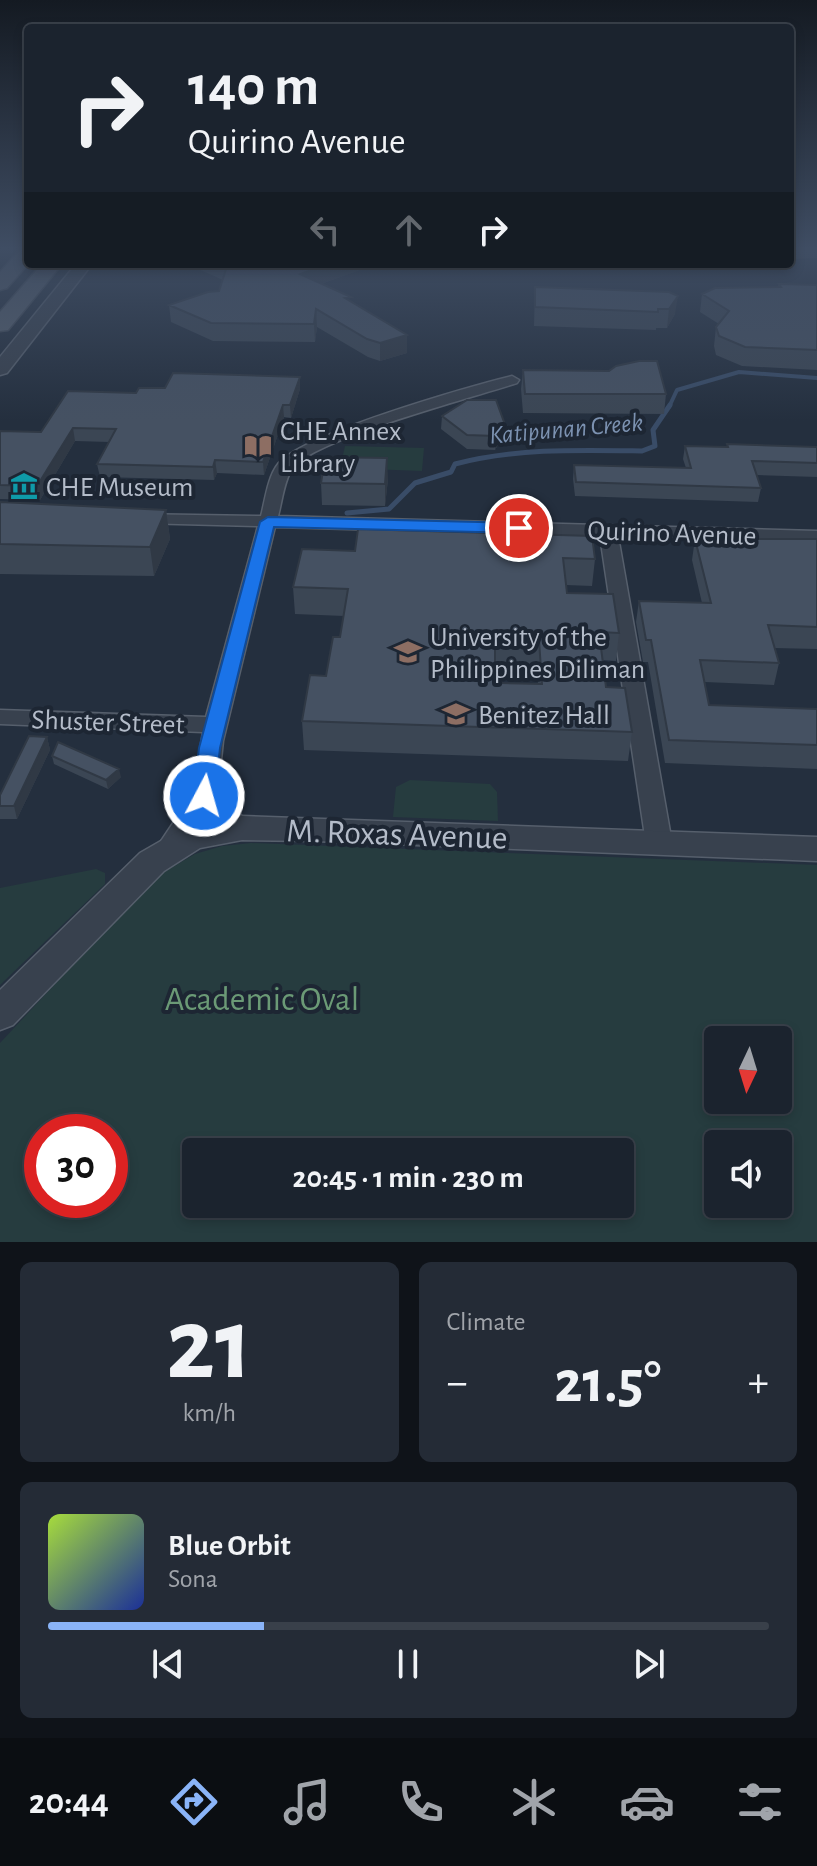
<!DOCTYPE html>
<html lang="en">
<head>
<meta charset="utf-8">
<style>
  :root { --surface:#1b232e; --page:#242b36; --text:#f1f3f6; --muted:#a0a4aa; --line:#39404a; --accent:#8ab4f8 }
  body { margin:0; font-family:"Alegreya Sans",sans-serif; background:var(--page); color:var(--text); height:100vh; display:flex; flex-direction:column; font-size:30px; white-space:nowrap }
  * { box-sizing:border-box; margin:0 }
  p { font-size:26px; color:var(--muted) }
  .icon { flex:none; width:44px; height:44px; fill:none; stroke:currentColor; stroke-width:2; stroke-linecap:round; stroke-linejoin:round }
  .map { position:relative; height:1242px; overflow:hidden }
  .panel { display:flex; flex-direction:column; gap:20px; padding:20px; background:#0f1319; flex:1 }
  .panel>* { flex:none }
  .top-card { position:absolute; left:24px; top:24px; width:770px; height:244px; border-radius:8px; box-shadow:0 4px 12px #0003,0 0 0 2px var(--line); background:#1b232e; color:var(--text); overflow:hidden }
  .needle { width:52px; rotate:184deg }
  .buttons { position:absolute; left:704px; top:1026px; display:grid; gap:16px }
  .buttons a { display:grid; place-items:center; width:88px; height:88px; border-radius:8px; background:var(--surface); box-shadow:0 4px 12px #0003,0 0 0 2px var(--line); font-size:40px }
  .speed { position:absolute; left:24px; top:1114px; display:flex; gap:16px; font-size:40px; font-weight:700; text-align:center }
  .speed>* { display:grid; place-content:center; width:104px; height:104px; border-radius:50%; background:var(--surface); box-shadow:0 4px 12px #0003,0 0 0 2px var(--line); line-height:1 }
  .speed .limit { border:12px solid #d22; background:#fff; color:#111 }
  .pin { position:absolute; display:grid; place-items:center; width:68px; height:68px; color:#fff; margin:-34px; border:4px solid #fff; border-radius:50%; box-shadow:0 2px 8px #0007 }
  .me { position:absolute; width:88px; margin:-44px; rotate:6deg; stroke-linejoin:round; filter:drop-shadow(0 0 6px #0008) }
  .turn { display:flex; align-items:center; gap:28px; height:168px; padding:0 32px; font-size:36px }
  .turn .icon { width:104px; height:104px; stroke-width:2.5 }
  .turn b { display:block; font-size:56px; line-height:68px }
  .lanes { display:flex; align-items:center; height:76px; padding:0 32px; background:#0003; justify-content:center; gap:40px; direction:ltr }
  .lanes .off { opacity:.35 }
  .big { font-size:60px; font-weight:600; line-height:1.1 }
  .panel .card { flex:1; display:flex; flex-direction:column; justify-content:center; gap:12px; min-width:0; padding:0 28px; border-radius:12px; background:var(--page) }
  .panel .dial { align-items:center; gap:0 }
  .dial b { font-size:104px; line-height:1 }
  .song { display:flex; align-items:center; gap:24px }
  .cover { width:96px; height:96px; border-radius:12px; background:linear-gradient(135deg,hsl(80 70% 55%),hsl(230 70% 35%)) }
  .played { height:8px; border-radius:4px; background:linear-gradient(90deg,var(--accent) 30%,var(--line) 30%) }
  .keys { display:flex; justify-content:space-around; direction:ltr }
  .heat { display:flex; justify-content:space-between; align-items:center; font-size:44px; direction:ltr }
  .panel .tiles { flex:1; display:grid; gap:20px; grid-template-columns:1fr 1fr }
  .card:last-child { grid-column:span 2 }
  .trip { position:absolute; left:182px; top:1138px; width:452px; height:80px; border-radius:8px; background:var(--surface); box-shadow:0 4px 12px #0003,0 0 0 2px var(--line); font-weight:600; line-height:80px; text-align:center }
  .dock { display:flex; height:128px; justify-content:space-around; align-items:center; background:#0b0e12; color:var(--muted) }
  .dock .icon { width:56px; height:56px }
  .dock .current { color:var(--accent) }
  .dock b { font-size:36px; color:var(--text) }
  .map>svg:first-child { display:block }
  .green { fill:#263c3f; fill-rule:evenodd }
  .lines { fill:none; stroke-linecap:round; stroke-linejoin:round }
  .stream-far1 { stroke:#394c67; stroke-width:4 }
  .stream { stroke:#394c67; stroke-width:5 }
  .minor-casing { stroke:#565f6c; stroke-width:3 }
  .tertiary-casing { stroke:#565f6c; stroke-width:3 }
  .primary-casing { stroke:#414a57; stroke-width:3 }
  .minor { fill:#38414e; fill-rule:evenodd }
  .tertiary { fill:#38414e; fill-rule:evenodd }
  .primary { fill:#56606e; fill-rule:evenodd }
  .wall { fill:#3b4654; fill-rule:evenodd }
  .shaded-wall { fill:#303945 }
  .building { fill:#455162; stroke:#303945; stroke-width:2; fill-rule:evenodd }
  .route { fill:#1a73e8; stroke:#114b97; stroke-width:2 }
  .labels { text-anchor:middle; stroke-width:8; stroke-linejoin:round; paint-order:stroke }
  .far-water-label { font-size:26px; font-style:italic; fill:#7c92b1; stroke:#1d2633 }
  .poi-label { font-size:28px; fill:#b4bcc9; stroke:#1d2633; text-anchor:start }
  .street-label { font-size:28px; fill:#b4bcc9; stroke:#1d2633 }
  .near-street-label { font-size:34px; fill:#b4bcc9; stroke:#1d2633 }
  .near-park-label { font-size:34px; fill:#6b9a76; stroke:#1d2633 }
</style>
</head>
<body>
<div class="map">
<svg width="817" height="1242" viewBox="0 0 817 1242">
  <rect width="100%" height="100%" fill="#242f3e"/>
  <!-- green -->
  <path class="green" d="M345,446l79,2 -2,23 -82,-3z
    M410,780l80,4 7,8 1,29 -105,-4 3,-30z
    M251,843l566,22v377h-817v-199l154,-165 41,-24 27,-8zM718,1040h60v60h-60zM42,1132h68v68h-68zM718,1144h60v60h-60zM196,1152h424v52h-424z
    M96,869l9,4v11l-105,101v-97z"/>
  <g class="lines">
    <!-- stream-far1 -->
    <path class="stream-far1" d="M669,407l8,-17 62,-18 78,6"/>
    <!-- stream -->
    <path class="stream" d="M347,513l42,-4 26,-26 36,-11 4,-8c62,-16 124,-14 187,-13l13,-5 -2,-16 17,-25"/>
    <!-- minor casing -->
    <g class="minor-casing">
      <path id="minor" d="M512,376l7,4 -2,3c-39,13 -207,57 -225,86 -8,12 -10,33 -14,47l539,15v10l-199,-5 54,307 -4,7 -9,2 -9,-2 -4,-7 -46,-307 -325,-9 -52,214 -6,57c11,12 30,17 37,30l-3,6c-18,6 -36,-8 -48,-20l-28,46 -9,2 -9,-2 -4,-7 40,-60 10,-61 -203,-8v-14l206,7 52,-191 -118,-3 -9,-5 3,-4 127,2c4,-15 7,-40 17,-52 22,-29 192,-78 234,-88z"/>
    </g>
    <!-- tertiary casing -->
    <g class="tertiary-casing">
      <path id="tertiary" d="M76,264h16l-85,109 -7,2v-18z
        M242,816l575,21v24l-502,-20 -73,-1 -42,8 -36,23 -151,154 -13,5v-40l140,-137 40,-23z"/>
    </g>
    <!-- primary casing -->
    <g class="primary-casing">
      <path id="primary" d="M28,247v17l-21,24 -7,2v-18l21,-23z
        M42,264h20l-54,66 -8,1v-19z"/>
    </g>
    <!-- minor -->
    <use href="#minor" class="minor"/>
    <!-- tertiary -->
    <use href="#tertiary" class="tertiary"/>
    <!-- primary -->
    <use href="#primary" class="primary"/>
  </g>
  <!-- wall -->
  <path class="wall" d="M790,247h27v11l-27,1z
    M196,264h168l1,4 -44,16 86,51v18l-27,8 -12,-4 -51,-30 -2,15 -102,-1 -42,-19 -2,-17 50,-14 4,-11 -27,-12z
    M742,264h29v2l-9,2 -20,-1z
    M779,284l38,1v85l-75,-4 -26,-11 -2,-9 2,-19 3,-3 -19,-12 2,-18 76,-7z
    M535,287l134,5 6,22 -8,14h-11v2l-122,-4z
    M523,370l143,24 -2,20 -141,-1 -2,-24z
    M300,377v12l-9,29 -7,-1 -20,58 -47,-2 -3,7 -114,-3 -3,-13 12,-22 -34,-1 -35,59 -40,-1v-68l41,1 124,-44z
    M442,416l61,20 -8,14 -28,-1 -26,-20z
    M727,444l90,3v30l-60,-2 4,13 -3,14 -183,-6 -2,-17 1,-14 112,3 -3,-9 2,-13 42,1z
    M388,479l-3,27 -63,-1 -1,-22z
    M0,502l166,8 4,29 -16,37 -154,-2z
    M695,539h122v110l-43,-1 5,15 -5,22 -69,-3 4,23 108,4v60l-152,-6 -17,-101h-5l-7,-40 3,-21 63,2 -10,-43z
    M355,551l240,8 -3,27 -26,-1 1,8 52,40 -3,28 -14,-1 4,27 26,45 -4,29 -324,-11 -2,-29 24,-45 14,-39 4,-21 -49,-2 -2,-27zM495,666l42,1 1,17 -36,-1 -7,-9z
    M47,737l3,13 -33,69h-17v-24z
    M52,756l69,21 -13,12 -54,-25z"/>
  <!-- shaded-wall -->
  <path class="shaded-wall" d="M329,264h35l1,4 -64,23 -1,-17z
    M762,264h9v2l-9,2z
    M678,296l-3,18 -8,14 2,-19z
    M316,309l1,18 -2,15 -1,-18z
    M407,335v18l-27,8v-18z
    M300,377v12l-9,29 -1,-13z
    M283,405l1,12 -20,58 -1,-13z
    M504,422l-1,14 -8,14v-14z
    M73,428l2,13 -35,59 -3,-14z
    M387,458l1,21 -3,27v-22z
    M215,460l2,13 -3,7 -1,-13z
    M166,510l4,29 -16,37 -4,-29z
    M47,737l3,13 -33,69 -3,-13z
    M119,769l2,8 -13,12 -2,-9z"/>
  <!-- building -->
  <path class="building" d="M222,264h107l-29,10 51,23 -6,1 62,37 -27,8 -13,-4 -51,-30 -2,15 -103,-1 -42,-18 39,-13 11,-1 8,-25z
    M779,284l38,1v65l-72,-3 -26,-11 -3,-9 13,-16 -27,-17 13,-6 66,-1z
    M535,287l134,5 9,4 -9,13h-11v3l-123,-5z
    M639,361h18l9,33h-141l-2,-24 86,1 7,-5z
    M173,373l127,4 -10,28h-7l-20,57 -48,-2 -2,7 -116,-3 19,-35 -43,-1 -36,58 -37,-1v-54l41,1 27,-41 68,2 3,-5h26z
    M467,400h29l8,22 -9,14 -28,-1 -25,-19z
    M727,444l90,3v16l-65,-2 9,27 -185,-6 -2,-17 117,3 -6,-22 43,1z
    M325,457l62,1 -2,26 -64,-1z
    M0,502l166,8 -16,37 -150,-3z
    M358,529l234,7 3,23 -32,-1 4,35 46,1 6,39 -20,-1 7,55 19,1 7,44 -330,-11 8,-46 16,1 7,-39h7l8,-48 -55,-2 9,-38 53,2zM495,638l44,2 3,44 -40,-1v-9h-7z
    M695,539h122v88l-49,-2 11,38 -79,-3 9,45 108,4v36l-148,-5 -18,-100h-5l-7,-39 72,2z
    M29,736l18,1 -33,69h-14v-11z
    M58,742l61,27 -13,11 -54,-24z"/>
  <!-- sky -->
  <linearGradient id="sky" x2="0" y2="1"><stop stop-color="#141a22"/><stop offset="0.59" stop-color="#3f4d63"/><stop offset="1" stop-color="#3f4d63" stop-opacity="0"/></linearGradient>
  <rect width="817" height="421" fill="url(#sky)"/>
  <!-- route -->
  <path class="route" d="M268,517l251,6 8,5 -8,5 -245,-6 -54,221 -5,48 -3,6h-15l-4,-6 6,-48 61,-226z"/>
  <!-- icons -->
  <defs>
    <g id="library-bare" transform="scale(2.16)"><path d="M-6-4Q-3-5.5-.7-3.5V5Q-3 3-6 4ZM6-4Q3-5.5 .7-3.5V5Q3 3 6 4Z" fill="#8d6e63" stroke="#1d2633" stroke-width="2.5" paint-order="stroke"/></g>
    <g id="museum-bare" transform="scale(2.16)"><path d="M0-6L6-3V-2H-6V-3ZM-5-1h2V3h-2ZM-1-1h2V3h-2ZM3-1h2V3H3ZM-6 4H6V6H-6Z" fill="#0f9aa8" stroke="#1d2633" stroke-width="2.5" paint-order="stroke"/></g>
    <g id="university-bare" transform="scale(2.16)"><path d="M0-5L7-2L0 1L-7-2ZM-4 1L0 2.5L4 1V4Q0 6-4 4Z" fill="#8d6e63" stroke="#1d2633" stroke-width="2.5" paint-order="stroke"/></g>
  </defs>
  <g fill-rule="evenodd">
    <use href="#library-bare" x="258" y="446"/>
    <use href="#museum-bare" x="24" y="486"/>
    <use href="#university-bare" x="408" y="652"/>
    <use href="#university-bare" x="456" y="714"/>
  </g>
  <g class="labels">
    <!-- far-water labels -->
    <g class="far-water-label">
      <text transform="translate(566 428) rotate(-5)" y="9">Katipunan Creek</text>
    </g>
    <!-- poi labels -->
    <g class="poi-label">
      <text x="280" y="440">CHE Annex<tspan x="280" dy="32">Library</tspan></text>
      <text x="46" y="496">CHE Museum</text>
      <text x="430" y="646">University of the<tspan x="430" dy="32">Philippines Diliman</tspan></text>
      <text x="478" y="724">Benitez Hall</text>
    </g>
    <!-- street labels -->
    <g class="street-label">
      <text transform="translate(672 532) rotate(2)" y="10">Quirino Avenue</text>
      <text transform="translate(108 721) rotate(2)" y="10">Shuster Street</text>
    </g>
    <!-- near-street labels -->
    <g class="near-street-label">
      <text transform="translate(397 833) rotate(2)" y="12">M. Roxas Avenue</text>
    </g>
    <!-- near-park labels -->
    <g class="near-park-label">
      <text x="262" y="1010">Academic Oval</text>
    </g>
  </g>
</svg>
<div class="buttons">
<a><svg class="needle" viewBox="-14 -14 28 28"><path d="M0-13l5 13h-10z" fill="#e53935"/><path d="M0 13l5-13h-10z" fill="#a0a4aa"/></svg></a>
<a><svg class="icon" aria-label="sound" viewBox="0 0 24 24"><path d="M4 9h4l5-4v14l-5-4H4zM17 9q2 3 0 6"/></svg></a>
</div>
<div class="speed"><div class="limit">30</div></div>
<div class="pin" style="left:519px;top:528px;background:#d93025"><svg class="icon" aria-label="arrive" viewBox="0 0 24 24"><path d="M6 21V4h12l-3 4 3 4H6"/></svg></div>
<svg class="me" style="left:204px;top:796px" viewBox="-20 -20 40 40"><circle r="17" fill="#1a73e8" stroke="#fff" stroke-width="3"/><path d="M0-11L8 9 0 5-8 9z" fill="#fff"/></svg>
<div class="trip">20:45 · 1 min · 230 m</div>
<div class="top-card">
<div class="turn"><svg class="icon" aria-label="right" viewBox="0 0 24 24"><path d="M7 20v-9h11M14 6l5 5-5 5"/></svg><div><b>140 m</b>Quirino Avenue</div></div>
<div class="lanes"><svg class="icon off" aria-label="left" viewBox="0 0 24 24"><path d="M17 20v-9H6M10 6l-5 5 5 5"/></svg><svg class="icon off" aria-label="ahead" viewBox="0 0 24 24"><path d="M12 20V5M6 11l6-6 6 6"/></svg><svg class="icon" aria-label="right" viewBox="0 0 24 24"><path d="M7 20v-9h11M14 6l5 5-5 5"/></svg></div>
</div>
</div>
<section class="panel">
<div class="tiles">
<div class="card dial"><b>21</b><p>km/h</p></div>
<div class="card"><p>Climate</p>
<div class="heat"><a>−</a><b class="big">21.5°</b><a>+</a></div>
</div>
<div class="card">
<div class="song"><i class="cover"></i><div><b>Blue Orbit</b><p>Sona</p></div></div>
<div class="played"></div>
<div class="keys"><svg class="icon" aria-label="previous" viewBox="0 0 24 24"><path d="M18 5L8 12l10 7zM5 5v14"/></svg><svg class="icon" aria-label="pause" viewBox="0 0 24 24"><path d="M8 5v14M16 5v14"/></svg><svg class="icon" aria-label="next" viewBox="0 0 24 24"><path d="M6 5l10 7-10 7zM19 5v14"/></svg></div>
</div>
</div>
</section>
<nav class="dock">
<b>20:44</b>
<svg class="icon current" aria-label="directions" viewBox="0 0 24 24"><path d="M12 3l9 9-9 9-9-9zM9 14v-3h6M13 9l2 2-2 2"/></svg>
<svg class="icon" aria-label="music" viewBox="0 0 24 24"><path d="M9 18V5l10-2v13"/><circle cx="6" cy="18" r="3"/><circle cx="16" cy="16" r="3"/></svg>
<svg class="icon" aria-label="phone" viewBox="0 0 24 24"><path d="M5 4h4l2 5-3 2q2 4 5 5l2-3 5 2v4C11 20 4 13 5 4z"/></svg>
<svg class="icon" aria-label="climate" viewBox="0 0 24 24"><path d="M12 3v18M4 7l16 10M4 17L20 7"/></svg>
<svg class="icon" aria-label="car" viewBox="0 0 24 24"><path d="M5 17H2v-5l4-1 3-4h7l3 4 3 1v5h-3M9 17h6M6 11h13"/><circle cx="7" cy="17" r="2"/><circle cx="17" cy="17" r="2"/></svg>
<svg class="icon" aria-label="filters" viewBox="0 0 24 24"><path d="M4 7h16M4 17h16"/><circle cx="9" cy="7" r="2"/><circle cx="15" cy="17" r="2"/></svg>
</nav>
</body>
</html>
